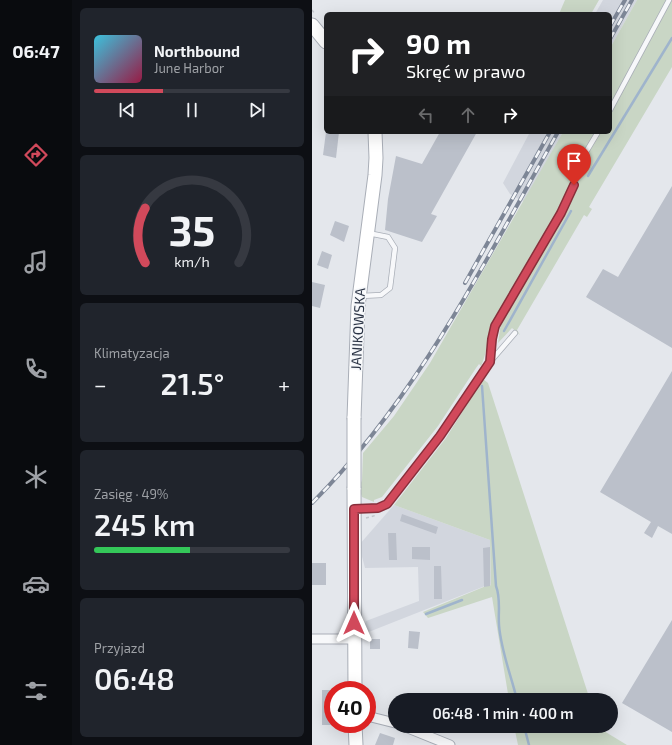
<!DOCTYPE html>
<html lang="pl">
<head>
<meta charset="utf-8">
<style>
  :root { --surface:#171b24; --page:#20242c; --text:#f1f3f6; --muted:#9ea1a6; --line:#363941; --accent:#d1495b }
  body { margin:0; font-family:"Exo 2",sans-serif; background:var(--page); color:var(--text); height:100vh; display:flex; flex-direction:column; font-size:15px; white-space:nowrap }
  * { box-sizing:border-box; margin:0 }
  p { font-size:13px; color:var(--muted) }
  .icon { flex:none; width:22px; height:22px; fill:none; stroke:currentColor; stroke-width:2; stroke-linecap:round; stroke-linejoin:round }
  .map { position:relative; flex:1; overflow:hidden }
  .drawer { display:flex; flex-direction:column; gap:8px; padding:8px; background:#0d0f14; width:240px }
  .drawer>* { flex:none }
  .banner { position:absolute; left:12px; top:12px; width:288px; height:122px; border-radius:6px; box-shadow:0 4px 16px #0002; background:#202124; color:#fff; overflow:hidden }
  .speed { position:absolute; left:12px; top:681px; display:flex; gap:8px; font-size:20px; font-weight:700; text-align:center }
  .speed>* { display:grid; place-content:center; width:52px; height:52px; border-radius:50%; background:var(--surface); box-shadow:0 4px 16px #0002; line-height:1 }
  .speed .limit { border:6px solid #d22; background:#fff; color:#111 }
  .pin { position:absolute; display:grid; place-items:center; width:34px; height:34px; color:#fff; margin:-41px -17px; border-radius:50% 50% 50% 0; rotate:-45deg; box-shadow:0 0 4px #0007 }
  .pin .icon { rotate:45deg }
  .me { position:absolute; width:44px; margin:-22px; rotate:0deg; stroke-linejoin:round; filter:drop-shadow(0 0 3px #0008) }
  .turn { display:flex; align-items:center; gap:14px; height:84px; padding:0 16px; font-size:18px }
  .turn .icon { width:52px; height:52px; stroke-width:2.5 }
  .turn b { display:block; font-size:28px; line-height:34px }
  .lanes { display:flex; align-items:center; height:38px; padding:0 16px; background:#0003; justify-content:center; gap:20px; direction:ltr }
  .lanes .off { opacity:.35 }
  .big { font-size:30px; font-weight:600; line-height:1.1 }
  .drawer .card { flex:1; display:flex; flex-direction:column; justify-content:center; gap:6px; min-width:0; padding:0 14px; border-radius:6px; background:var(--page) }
  .drawer .dial { align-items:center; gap:0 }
  .dial svg { height:104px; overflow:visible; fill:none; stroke:var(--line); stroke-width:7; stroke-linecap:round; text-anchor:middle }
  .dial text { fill:var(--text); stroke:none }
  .song { display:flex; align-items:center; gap:12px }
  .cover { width:48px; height:48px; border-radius:6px; background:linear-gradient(135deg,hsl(190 70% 55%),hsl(340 70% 35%)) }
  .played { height:4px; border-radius:2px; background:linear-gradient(90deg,var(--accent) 35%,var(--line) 35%) }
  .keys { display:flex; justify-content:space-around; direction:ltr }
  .heat { display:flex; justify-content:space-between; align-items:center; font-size:22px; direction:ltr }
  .charge { height:6px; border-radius:3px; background:linear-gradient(90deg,#34c759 49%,var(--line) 0) }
  .trip { position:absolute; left:76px; top:693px; width:230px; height:40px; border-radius:20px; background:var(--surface); box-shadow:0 4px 16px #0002; font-weight:600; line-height:40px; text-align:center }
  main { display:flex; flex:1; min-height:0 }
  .dock { display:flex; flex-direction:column; width:72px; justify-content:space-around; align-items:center; background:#090b0e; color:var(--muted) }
  .dock .icon { width:28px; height:28px }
  .dock .active { color:var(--accent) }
  .dock b { font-size:18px; color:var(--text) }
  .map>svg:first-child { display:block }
  .built { fill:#d2d6de }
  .green { fill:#c9d6c5 }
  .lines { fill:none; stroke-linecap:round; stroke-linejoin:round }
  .stream { stroke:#9fb4cc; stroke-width:2.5 }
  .building { fill:#bbc0ca }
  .lane-casing { stroke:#a9aeb7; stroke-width:6 }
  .street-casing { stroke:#a9aeb7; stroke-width:11 }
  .secondary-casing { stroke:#a9aeb7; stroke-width:15 }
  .path { stroke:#c2c5cb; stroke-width:1.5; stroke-dasharray:3 3; stroke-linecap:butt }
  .lane { stroke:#f7f8fa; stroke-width:4.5 }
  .street { stroke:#f7f8fa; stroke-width:9 }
  .secondary { stroke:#fff; stroke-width:13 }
  .rail-casing { stroke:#7d8696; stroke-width:4 }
  .rail { stroke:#f4f6f9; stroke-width:2.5; stroke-dasharray:8; stroke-linecap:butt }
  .secondary-bridge-casing { stroke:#a9aeb7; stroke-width:15; stroke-linecap:butt }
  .secondary-bridge { stroke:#fff; stroke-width:13 }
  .route-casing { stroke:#882f3b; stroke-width:10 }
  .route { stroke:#d1495b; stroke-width:7 }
  .labels { text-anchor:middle; stroke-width:3; stroke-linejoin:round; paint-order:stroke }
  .street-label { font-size:14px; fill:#2b3445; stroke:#f4f6f9 }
</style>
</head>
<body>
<main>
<nav class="dock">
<b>06:47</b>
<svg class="icon active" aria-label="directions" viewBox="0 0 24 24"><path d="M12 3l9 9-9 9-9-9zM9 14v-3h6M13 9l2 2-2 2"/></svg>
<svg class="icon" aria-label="music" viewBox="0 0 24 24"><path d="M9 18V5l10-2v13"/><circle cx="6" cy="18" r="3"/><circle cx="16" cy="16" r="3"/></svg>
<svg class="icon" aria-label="phone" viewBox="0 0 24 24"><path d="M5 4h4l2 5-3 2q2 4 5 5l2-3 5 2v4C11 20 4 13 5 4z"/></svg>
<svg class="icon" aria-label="climate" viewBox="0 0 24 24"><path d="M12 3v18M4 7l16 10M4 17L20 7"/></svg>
<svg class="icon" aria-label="car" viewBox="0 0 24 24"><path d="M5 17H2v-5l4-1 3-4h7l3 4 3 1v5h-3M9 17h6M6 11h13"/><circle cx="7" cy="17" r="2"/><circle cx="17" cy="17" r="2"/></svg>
<svg class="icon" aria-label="filters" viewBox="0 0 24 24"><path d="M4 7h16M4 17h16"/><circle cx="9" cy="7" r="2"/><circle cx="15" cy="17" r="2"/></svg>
</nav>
<section class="drawer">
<div class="card">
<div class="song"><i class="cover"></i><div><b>Northbound</b><p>June Harbor</p></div></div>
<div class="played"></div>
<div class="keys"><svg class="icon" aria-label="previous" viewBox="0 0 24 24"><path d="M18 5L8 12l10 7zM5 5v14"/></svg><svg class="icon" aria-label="pause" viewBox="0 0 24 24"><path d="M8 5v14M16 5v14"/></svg><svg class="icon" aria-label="next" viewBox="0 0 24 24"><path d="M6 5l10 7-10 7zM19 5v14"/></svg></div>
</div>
<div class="card dial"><svg viewBox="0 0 100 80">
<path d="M14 69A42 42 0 1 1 86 69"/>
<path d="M14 69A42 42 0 0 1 14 27" stroke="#d1495b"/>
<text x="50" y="56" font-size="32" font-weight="700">35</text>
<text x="50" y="72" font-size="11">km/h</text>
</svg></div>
<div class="card"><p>Klimatyzacja</p>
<div class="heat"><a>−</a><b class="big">21.5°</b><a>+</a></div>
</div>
<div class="card"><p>Zasięg · 49%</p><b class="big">245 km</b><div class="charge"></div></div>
<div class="card"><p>Przyjazd</p><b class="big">06:48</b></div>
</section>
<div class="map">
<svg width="360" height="745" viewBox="0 0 360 745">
  <rect width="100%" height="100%" fill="#e4e7ec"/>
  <!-- built -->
  <path class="built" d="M291,0h34l-27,48v-34h-15z
    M218,132h33l-39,70 -14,-8 -7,-11z
    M82,505l96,35 1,44 -1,2h-5l-124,49 5,-14 53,-20 -1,-34 -53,1 -6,-23z"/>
  <!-- green -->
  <path class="green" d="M253,0h34l-8,14h-32z
    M325,0h35v67l-83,140 3,2 -5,8 -3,-2 -67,115 3,5 -8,-7 -14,15 2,-14 -8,-4c-5,13 -5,29 -11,41l-2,-2 -3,4 -38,58 -56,71 -8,3v2l-12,-5 -3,-9 3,-8 1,-27 31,-37 36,-53 133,-231h47v-84z
    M171,379l5,4 102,317h-81l-17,-103 -64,21 -5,-6 63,-26h4l1,-2 -1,-44 -96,-35 52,-67z
    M202,726h84l1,2 28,17h-109z"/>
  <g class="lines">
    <!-- stream -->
    <path class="stream" d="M276,176l84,-138
      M192,331l67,-120
      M170,386l14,200c5,13 2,26 3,39 2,26 12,50 18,75
      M114,614l36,-14
      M212,726l5,19"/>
  </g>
  <!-- building -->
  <path class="building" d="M14,132h13l-3,26 -13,-3z
    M128,132h37l-46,82 6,2 -15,26 -37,-12 3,-31 8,-43 26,8z
    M360,186v162l-86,-51 17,-28 15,8z
    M23,221l14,5 -5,16 -14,-7z
    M10,251l10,4 -4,14 -11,-4z
    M0,282l13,3 -5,23 -8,-2z
    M360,371v163l-14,-8 -6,12 -8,-5 7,-11 -51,-30z
    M90,514l36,13 -2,7 -36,-13z
    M76,533h8l1,27h-8z
    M100,547h18v13l-18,-1z
    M178,547v39l-6,1 -1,-39z
    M0,563h14v22h-14z
    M122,566h7l1,33h-8z
    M360,620v112l-50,-29z
    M97,631l11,1 -2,17 -10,-1z
    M58,639h10v10h-10z
    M10,690h11v35h-11z
    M68,733l15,5 -2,7h-18z"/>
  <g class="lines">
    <!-- lane casing -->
    <g class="lane-casing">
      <path id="lane" d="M298,110l59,-110
        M49,296l20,-1 9,-7 5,-40 -7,-11 -20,-4
        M178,362l25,-29
        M44,509l22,-1 9,-4 53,-68 50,-74 2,-23 3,-13 66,-113 13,-28 9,-28 15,-25"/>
    </g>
    <!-- street casing -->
    <g class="street-casing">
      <path id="street" d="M0,639h43
        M55,716l28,7
        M91,726l47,19"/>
    </g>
    <!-- secondary casing -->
    <g class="secondary-casing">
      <path id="secondary" d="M0,25l14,17
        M42,418l4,-112 17,-131 1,-17 -1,-26
        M42,488l1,202
        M43,724l1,21"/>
    </g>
    <!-- path -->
    <path class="path" d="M0,10l3,4
      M54,518l11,-3"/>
    <!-- lane -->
    <use href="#lane" class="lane"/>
    <!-- street -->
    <use href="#street" class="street"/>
    <!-- secondary -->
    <use href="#secondary" class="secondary"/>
    <!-- rail casing -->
    <g class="rail-casing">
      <path id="rail" d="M298,26l15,-26
        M298,39l22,-39
        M153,283l85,-151
        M0,503c106,-106 173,-242 246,-371"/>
    </g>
    <!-- rail -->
    <use href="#rail" class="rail"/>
    <!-- secondary-bridge casing -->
    <g class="secondary-bridge-casing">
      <path id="secondary-bridge" d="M42,488v-70"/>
    </g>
    <!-- secondary-bridge -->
    <use href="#secondary-bridge" class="secondary-bridge"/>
  </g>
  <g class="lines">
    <!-- route casing -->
    <g class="route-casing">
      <path id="route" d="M42,623v-114l24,-1 9,-4 53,-68 50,-74 2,-23 3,-13 66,-113 13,-28"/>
    </g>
    <!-- route -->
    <use href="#route" class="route"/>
  </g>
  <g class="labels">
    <!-- street labels -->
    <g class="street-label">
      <text transform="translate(46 329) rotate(-87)" y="5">JANIKOWSKA</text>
    </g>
  </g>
</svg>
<div class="speed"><div class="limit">40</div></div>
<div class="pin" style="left:262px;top:185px;background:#d93025"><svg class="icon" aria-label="arrive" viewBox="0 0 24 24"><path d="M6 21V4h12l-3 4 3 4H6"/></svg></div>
<svg class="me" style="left:42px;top:623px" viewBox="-20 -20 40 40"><path d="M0-17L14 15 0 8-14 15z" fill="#d1495b" stroke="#fff" stroke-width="4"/></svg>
<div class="trip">06:48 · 1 min · 400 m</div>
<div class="banner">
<div class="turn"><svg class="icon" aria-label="right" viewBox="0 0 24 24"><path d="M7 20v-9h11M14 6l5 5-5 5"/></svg><div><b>90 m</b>Skręć w prawo</div></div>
<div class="lanes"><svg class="icon off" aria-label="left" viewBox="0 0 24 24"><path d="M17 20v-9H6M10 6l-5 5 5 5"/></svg><svg class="icon off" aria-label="ahead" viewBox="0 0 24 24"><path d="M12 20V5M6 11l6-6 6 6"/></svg><svg class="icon" aria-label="right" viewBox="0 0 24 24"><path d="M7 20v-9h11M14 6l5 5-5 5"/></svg></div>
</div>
</div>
</main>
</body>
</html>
